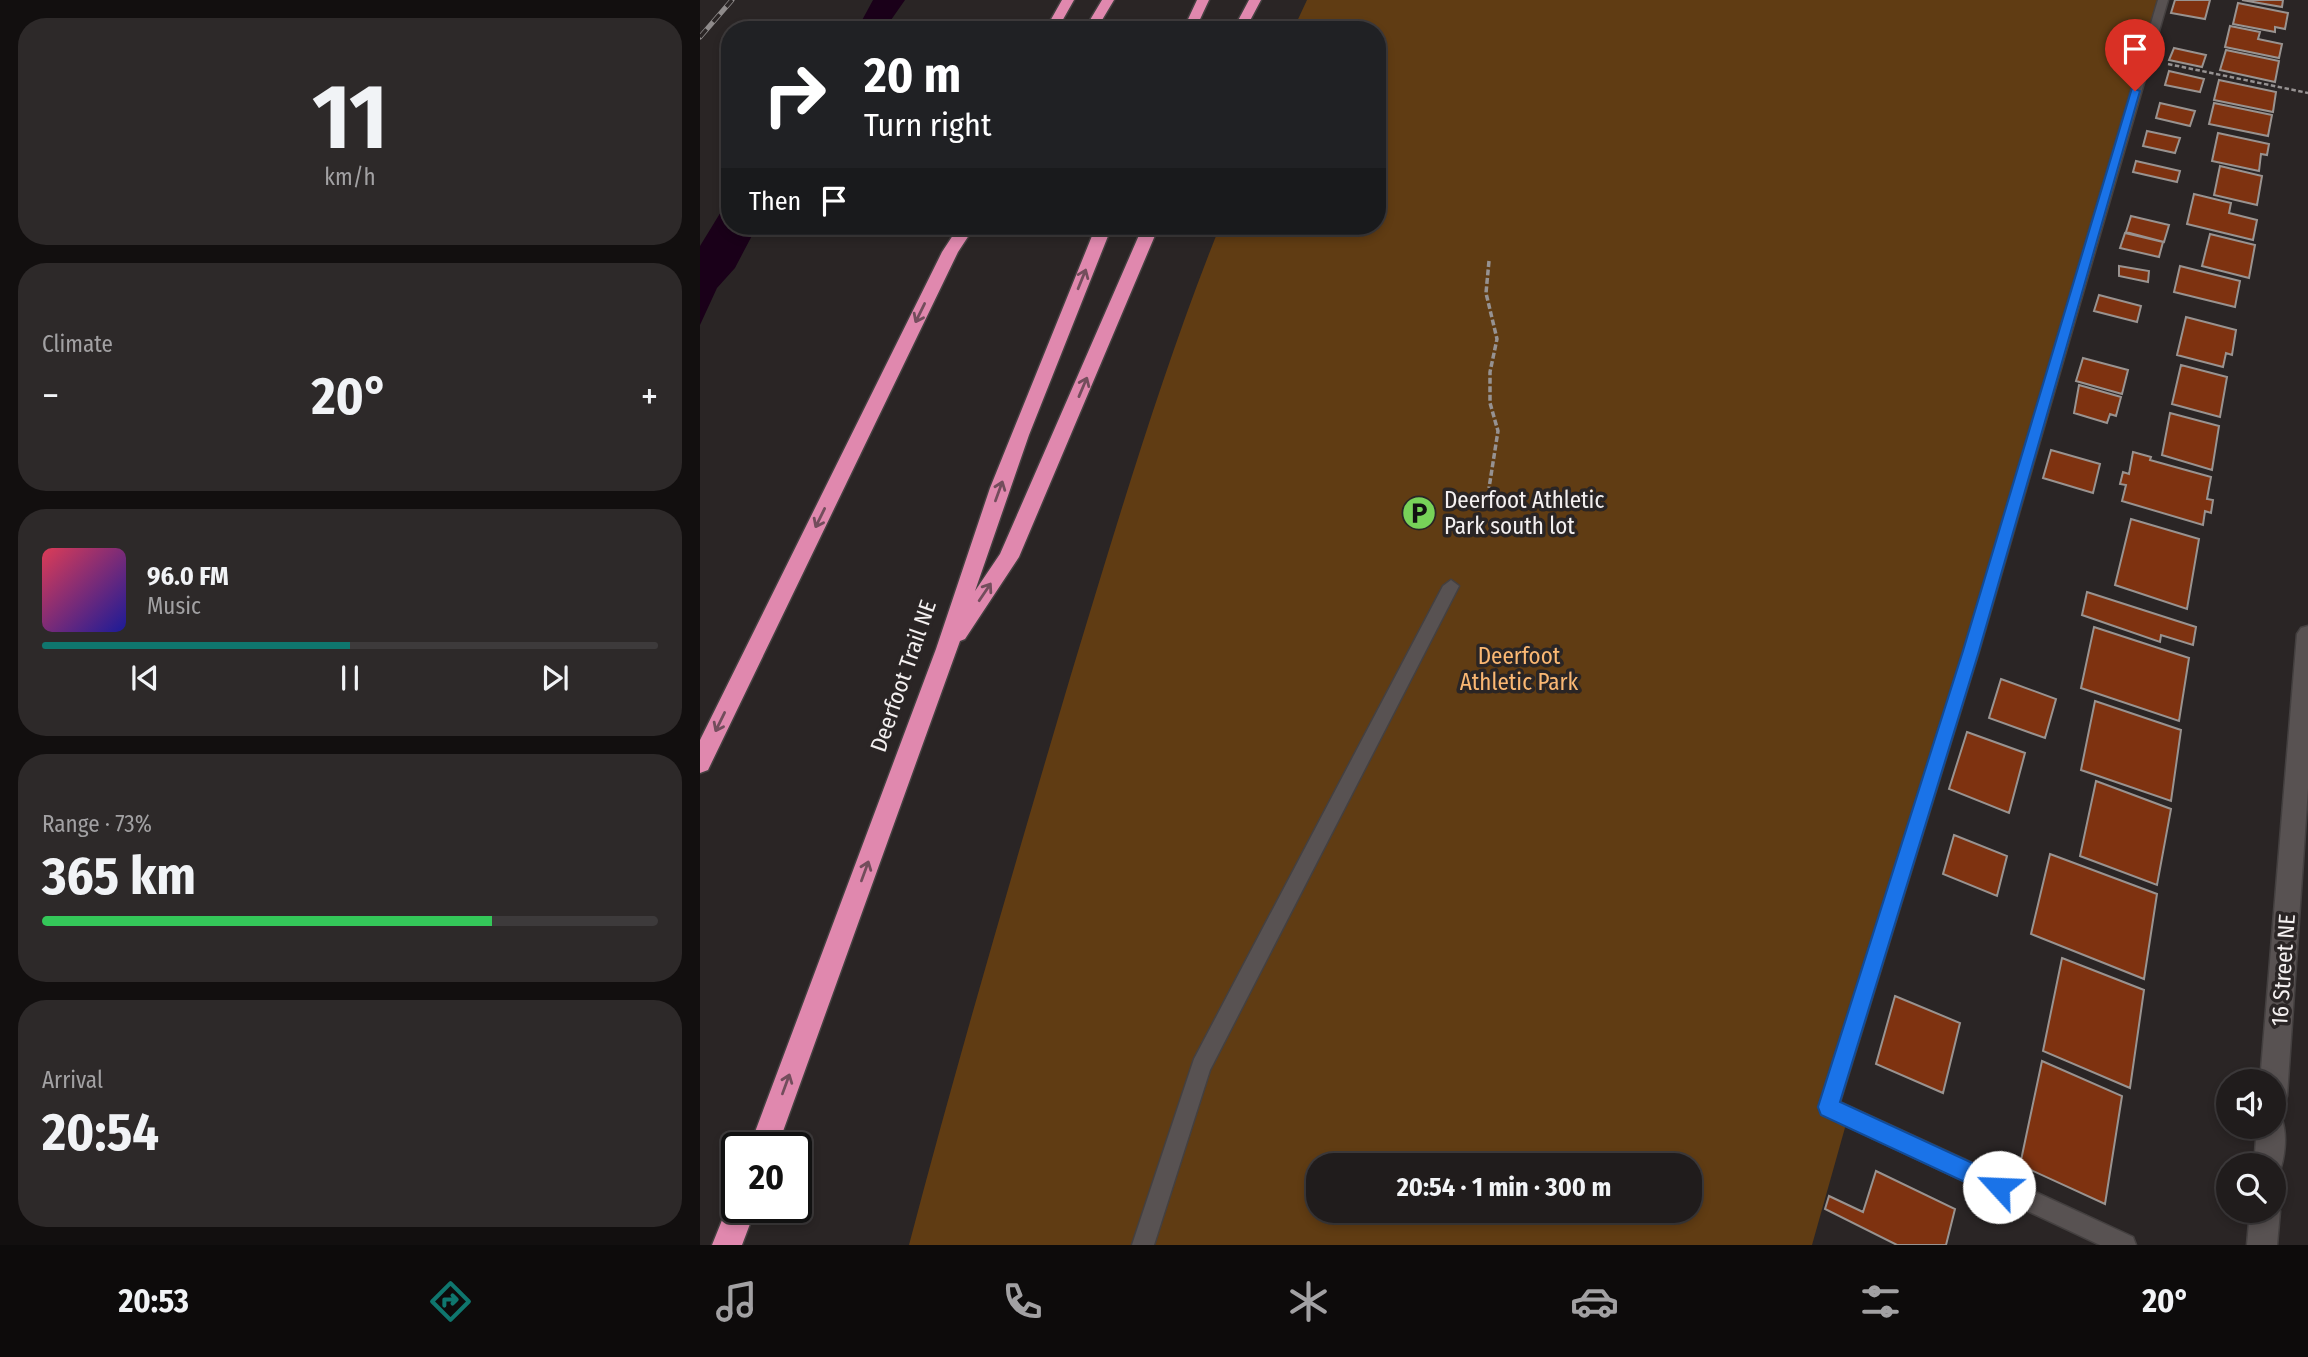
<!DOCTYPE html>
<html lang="en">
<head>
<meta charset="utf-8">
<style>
  :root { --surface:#201c1c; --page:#2d2929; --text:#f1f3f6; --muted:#a2a1a3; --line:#3d3a3b; --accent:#0f766e }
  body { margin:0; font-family:"Fira Sans Condensed",sans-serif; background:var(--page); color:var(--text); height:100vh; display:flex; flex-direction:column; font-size:26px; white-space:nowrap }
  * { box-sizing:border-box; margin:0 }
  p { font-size:23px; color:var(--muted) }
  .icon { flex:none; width:38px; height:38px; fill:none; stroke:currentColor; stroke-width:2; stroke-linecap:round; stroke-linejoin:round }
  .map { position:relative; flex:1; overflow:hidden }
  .sheet { display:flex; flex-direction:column; gap:18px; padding:18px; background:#120f0f; width:700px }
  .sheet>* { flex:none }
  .banner { position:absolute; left:21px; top:21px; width:665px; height:214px; border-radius:28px; box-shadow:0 4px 10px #0003,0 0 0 2px var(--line); background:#202124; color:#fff; overflow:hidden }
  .controls { position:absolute; left:1516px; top:1069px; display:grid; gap:14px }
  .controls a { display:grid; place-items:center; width:70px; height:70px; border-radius:50%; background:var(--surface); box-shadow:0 4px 10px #0003,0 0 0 2px var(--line); font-size:35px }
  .speed { position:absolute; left:21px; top:1132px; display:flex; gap:14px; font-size:35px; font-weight:700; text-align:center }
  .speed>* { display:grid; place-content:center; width:91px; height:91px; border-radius:50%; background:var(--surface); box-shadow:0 4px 10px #0003,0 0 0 2px var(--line); line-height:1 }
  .speed .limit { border:4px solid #111; border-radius:10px; background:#fff; color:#111 }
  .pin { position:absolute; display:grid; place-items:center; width:60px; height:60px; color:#fff; margin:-72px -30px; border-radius:50% 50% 50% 0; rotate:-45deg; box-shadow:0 0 7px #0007 }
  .pin .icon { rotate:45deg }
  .me { position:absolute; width:77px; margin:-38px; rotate:295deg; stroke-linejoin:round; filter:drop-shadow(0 0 5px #0008) }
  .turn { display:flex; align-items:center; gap:24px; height:147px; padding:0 28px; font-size:32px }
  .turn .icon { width:91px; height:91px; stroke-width:2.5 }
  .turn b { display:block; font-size:49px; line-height:60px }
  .then { display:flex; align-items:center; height:66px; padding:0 28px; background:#0003; gap:14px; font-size:26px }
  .big { font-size:52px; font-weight:700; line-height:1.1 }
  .sheet .widget { flex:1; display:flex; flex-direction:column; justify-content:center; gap:10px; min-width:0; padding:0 24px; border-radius:28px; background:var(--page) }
  .sheet .dial { align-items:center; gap:0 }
  .dial b { font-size:91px; line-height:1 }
  .song { display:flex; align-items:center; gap:21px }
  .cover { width:84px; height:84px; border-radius:10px; background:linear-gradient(135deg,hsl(350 70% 55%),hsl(240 70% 35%)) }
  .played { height:7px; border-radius:4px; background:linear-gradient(90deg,var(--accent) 50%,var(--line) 50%) }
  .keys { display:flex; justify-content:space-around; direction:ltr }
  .heat { display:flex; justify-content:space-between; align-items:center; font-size:38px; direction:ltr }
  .charge { height:10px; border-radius:5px; background:linear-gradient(90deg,#34c759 73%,var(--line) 0) }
  .trip { position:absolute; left:606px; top:1153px; width:396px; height:70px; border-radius:28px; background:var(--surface); box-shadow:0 4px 10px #0003,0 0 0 2px var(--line); font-weight:700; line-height:70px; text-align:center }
  .tabs { display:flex; height:112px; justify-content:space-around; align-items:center; background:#0d0b0b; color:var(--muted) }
  .tabs .icon { width:49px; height:49px }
  .tabs .on { color:var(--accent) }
  .tabs b { font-size:32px; color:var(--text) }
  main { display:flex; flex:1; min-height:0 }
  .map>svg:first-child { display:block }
  .green { fill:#603c13; fill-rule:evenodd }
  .water { fill:#1a0019 }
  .building { fill:#7e3210; stroke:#999390; stroke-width:2 }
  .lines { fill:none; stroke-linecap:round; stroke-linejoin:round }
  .service-casing { stroke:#444040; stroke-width:3 }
  .minor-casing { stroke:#444040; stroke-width:3 }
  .motorway-casing { stroke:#444040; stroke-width:3 }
  .path-far1 { stroke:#969292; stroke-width:2.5; stroke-dasharray:4.5 2.5; stroke-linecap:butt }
  .path { stroke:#969292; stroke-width:3.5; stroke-dasharray:6 2.5; stroke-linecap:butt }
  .service { fill:#585252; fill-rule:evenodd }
  .minor { fill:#585252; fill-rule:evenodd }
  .motorway { fill:#e088ae; fill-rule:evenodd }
  .rail-casing { stroke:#8f8b8b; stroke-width:5 }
  .rail { stroke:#2a2525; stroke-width:3.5; stroke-dasharray:10; stroke-linecap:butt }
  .oneway { stroke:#734d5c }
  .route { fill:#1a73e8; stroke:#114b97; stroke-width:2 }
  .labels { text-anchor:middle; stroke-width:7; stroke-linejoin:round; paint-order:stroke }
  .poi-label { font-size:23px; fill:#f4f0f0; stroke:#2a2525; text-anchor:start }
  .park-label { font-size:23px; fill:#fbb873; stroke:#2a2525 }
  .street-label { font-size:23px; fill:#f4f0f0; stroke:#2a2525 }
</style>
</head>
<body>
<main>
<section class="sheet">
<div class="widget dial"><b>11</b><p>km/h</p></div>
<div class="widget"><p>Climate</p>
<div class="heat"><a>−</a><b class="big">20°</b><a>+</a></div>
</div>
<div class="widget">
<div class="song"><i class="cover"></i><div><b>96.0 FM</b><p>Music</p></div></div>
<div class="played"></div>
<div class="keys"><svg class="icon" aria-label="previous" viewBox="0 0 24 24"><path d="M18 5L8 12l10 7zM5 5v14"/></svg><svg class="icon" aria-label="pause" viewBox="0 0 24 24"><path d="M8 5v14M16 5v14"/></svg><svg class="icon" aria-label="next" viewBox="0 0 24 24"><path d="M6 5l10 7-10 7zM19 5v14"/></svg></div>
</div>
<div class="widget"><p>Range · 73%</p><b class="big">365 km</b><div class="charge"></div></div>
<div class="widget"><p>Arrival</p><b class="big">20:54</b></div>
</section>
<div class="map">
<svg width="1608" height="1245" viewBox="0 0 1608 1245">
  <rect width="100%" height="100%" fill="#2a2525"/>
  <!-- green -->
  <path class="green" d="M607,0h855l-334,1107 20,10 -36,128h-903c50,-190 105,-378 161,-567 46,-151 91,-305 150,-452h157v-196h-84zM618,1166h371v45h-371z"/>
  <!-- water -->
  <path class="water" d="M173,0h32l-21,30h-39l15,-6z
    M30,197v29h27l-22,42 -18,20 -17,37v-79z"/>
  <!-- building -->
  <path class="building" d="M1475,0h35l-5,19 -34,-6z
    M1542,0h41l-1,7z
    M1538,3l50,10 -3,16 -10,-2v5l-42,-8z
    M1530,26l30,6 -2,7 24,5 -3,14 -54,-11z
    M1474,48l32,7 -4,12 -33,-7z
    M1526,50l53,11 -4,21 -55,-12z
    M1469,71l35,8 -4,13 -35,-7z
    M1519,80l57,12 -3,20 -59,-12z
    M1460,103l35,8 -5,15 -34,-8z
    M1514,103l58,12 -4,21 -59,-12z
    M1447,131l33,7 -5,15 -32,-7z
    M1518,133l51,11 -2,11 -6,-1 -2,17 -47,-10z
    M1436,161l44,10 -3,11 -44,-10z
    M1520,166l42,10 -5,29 -43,-10z
    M1494,194l37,9 -2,10 28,7 -4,20 -66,-16z
    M1431,216l38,9 -5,17 -38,-10z
    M1425,233l38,9 -4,15 -39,-9z
    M1510,234l45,11 -6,33 -47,-12z
    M1419,266l30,5 -1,11 -29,-6z
    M1480,266l60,15 -5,26 -61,-15z
    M1399,295l42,11 -4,16 -43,-11z
    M1486,317l50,13 -4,25 -6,-2 -3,14 -46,-12z
    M1383,358l45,12 -6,24 -46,-13z
    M1481,365l46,12 -7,40 -48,-13z
    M1379,385l42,12 -5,19 -6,-2 -3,9 -33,-10z
    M1470,413l49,13 -7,44 -50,-15z
    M1351,450l49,14 -7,29 -50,-15z
    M1433,452l18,5 -1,3 61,17 -4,22 6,1 -2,13 -6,-2 -2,14 -81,-24 4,-16 -6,-1 3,-12 6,2z
    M1431,519l68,20 -12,70 -72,-24z
    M1387,592l109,35 -3,18 -32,-10 -1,7 -78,-27z
    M1394,627l95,31 -10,63 -98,-33z
    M1301,679l55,20 -11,39 -56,-20z
    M1395,701l86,29 -10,71 -90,-31z
    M1267,732l58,21 -16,60 -60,-24z
    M1396,781l75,28 -14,76 -77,-29z
    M1254,835l53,21 -10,40 -54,-22z
    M1350,854l107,40 -13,85 -113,-45z
    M1362,958l82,32 -14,98 -87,-37z
    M1195,996l65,27 -17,70 -67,-29z
    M1342,1061l80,35 -17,108 -85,-39z
    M1176,1171l79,38 -9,36h-49l-72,-36 4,-13 34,16z"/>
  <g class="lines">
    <!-- service casing -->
    <g class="service-casing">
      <path id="service" d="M1458,0h10l-189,651 -139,451 293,135 3,8h-36l-279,-131 -3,-7 145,-456z
        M751,580l8,6 -249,484 -56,175h-22l62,-186 249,-473z"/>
    </g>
    <!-- minor casing -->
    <g class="minor-casing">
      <path id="minor" d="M1608,626v162l-21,308 -4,10 -10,4v-28h-13l37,-448 4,-6z
        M1573,1114l8,3c7,17 4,42 -3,59l-5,2v-12h-19l3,-39h16z
        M1573,1200l7,11 -3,34h-30l3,-34h23z"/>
    </g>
    <!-- motorway casing -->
    <g class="motorway-casing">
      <path id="motorway" d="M362,0h12l-17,30h-12z
        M402,0h12l-18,30h-12z
        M497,0h12l-14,30h-12z
        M549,0h12l-16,30h-12z
        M259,226h16l-17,26 -250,518 -8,3v-33l242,-488z
        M396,226h16l-83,209 -54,156 25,-37 143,-328h16l-140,331 -54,82 -5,2 -183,507h-28l187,-499 54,-161z
        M37,1195v13h19l-14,37h-30l19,-47z"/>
    </g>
    <!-- path-far1 -->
    <path class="path-far1" d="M1468,64l140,29"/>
    <!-- path -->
    <path class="path" d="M789,261l-3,32 11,46 -7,33v31l8,28 -9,57"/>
    <!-- service -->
    <use href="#service" class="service"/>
    <!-- minor -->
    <use href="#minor" class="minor"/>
    <!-- motorway -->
    <use href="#motorway" class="motorway"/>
    <!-- rail casing -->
    <g class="rail-casing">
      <path id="rail" d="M0,37l32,-37"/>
    </g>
    <!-- rail -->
    <use href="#rail" class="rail"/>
  </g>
  <!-- one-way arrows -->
  <defs><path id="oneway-shaft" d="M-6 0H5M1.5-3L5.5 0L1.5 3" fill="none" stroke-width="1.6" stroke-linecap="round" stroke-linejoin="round" transform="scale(1.75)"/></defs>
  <g class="oneway">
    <use href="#oneway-shaft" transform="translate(382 279) rotate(-68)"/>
    <use href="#oneway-shaft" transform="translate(220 313) rotate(116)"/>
    <use href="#oneway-shaft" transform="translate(383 387) rotate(-67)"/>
    <use href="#oneway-shaft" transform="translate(299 491) rotate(-70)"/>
    <use href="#oneway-shaft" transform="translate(120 518) rotate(116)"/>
    <use href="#oneway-shaft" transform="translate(285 592) rotate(-56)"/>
    <use href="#oneway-shaft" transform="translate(20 722) rotate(116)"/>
    <use href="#oneway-shaft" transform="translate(165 871) rotate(-70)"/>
    <use href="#oneway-shaft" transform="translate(86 1084) rotate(-70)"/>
  </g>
  <!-- route -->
  <path class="route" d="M1432,88l8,3 -161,560 -139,451 167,77 3,8 -3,7 -8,4 -178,-83 -3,-8 145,-456z"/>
  <!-- icons -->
  <defs>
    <g id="parking-disc" transform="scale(1.75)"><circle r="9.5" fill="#77d259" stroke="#2a2525"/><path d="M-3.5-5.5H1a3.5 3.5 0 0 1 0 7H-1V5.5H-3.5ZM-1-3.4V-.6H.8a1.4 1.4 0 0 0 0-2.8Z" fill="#111"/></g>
  </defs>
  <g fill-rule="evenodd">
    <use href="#parking-disc" x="719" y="513"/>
  </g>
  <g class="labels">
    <!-- poi labels -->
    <g class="poi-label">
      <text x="744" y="508">Deerfoot Athletic<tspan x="744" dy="26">Park south lot</tspan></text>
    </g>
    <!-- park labels -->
    <g class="park-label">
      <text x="819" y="664">Deerfoot<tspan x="819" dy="26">Athletic Park</tspan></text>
    </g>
    <!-- street labels -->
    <g class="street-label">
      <text transform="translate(203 676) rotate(-71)" y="8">Deerfoot Trail NE</text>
      <text transform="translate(1583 970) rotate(-86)" y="8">16 Street NE</text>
    </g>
  </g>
</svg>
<div class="controls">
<a><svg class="icon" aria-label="sound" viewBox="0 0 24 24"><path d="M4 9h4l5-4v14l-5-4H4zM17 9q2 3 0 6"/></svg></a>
<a><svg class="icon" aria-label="search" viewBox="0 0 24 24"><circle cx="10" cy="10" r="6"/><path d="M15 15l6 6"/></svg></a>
</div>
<div class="speed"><div class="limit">20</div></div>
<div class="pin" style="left:1435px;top:91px;background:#d93025"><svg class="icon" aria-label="arrive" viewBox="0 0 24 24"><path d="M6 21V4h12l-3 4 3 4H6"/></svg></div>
<svg class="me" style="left:1299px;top:1187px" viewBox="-20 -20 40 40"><circle r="19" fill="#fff"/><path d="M0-13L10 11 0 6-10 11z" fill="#1a73e8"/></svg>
<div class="trip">20:54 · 1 min · 300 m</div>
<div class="banner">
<div class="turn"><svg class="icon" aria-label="right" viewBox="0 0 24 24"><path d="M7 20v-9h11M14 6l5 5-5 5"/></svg><div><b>20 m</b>Turn right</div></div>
<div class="then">Then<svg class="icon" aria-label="arrive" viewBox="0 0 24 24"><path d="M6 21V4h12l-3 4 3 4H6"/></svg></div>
</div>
</div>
</main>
<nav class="tabs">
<b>20:53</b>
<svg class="icon on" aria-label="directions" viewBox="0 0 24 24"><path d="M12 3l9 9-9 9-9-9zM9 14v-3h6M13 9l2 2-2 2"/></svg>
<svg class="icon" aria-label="music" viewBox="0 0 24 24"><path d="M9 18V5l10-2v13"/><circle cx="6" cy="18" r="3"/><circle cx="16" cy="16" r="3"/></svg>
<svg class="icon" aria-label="phone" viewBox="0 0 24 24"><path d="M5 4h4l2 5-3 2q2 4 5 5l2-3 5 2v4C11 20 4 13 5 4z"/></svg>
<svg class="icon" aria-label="climate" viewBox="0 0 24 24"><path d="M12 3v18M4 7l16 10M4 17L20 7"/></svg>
<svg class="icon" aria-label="car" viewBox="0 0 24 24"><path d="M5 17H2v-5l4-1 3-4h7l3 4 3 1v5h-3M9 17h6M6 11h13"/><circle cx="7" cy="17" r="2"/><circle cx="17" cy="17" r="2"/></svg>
<svg class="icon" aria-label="filters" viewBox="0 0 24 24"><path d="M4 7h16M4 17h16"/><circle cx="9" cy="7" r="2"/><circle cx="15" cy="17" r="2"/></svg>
<b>20°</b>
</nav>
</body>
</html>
